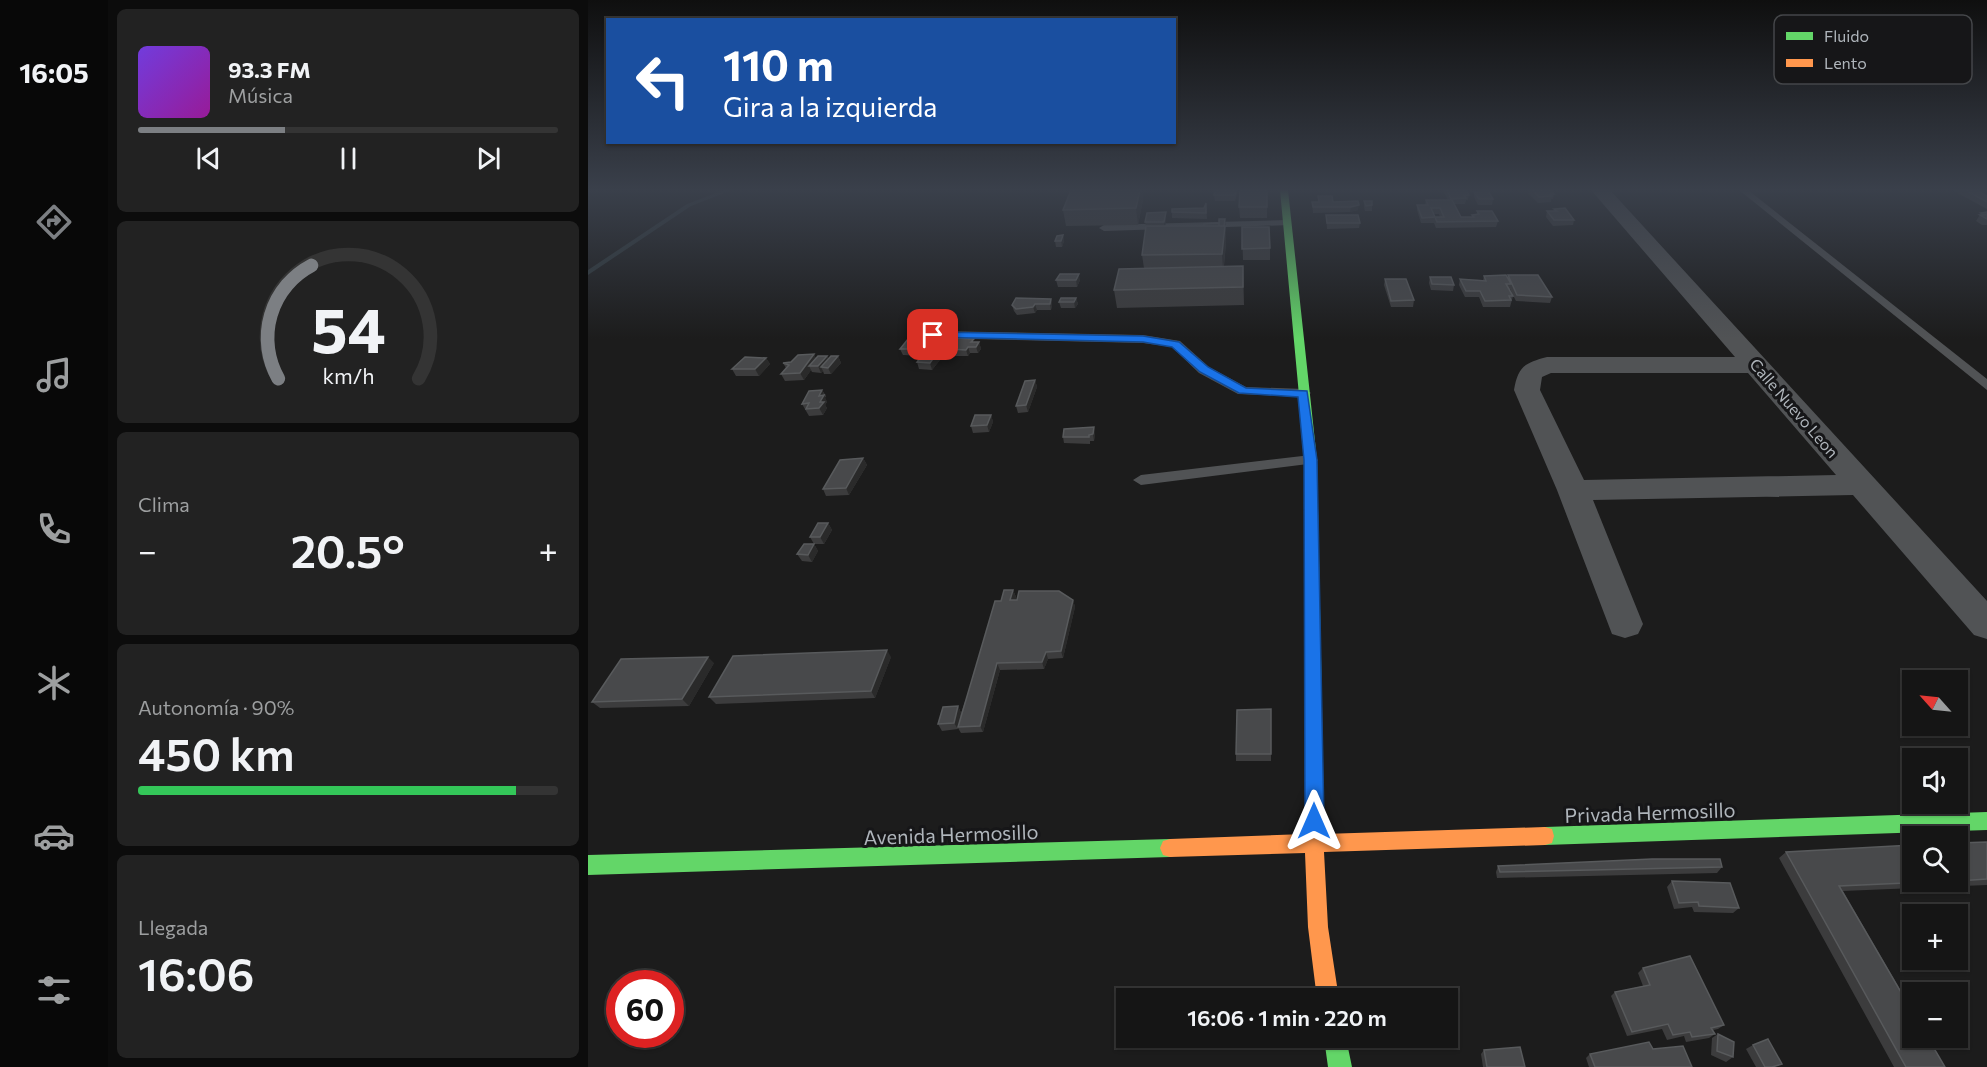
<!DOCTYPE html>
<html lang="es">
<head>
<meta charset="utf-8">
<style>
  :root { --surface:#151515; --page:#222; --text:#f1f3f6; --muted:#9d9fa0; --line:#343434; --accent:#7c7f83 }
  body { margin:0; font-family:Commissioner,sans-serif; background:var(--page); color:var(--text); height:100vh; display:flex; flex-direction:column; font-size:22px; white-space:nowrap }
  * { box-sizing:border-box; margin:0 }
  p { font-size:20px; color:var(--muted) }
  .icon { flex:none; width:33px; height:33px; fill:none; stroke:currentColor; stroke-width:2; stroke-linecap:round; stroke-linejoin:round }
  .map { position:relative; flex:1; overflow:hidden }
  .sheet { display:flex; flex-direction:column; gap:9px; padding:9px; background:#0c0c0c; width:480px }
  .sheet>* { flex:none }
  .guide { position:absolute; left:18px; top:18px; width:570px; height:126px; border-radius:0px; box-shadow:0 2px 4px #0004,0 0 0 2px var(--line); background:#1a4fa0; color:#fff; overflow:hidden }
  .needle { width:39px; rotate:297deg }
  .buttons { position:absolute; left:1314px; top:670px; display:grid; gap:12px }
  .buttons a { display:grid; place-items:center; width:66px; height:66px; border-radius:0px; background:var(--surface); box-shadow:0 2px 4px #0004,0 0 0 2px var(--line); font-size:30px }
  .speed { position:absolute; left:18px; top:970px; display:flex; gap:12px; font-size:30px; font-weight:700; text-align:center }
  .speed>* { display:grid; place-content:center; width:78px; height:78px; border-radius:50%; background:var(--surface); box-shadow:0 2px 4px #0004,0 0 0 2px var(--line); line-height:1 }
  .speed .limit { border:9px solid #d22; background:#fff; color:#111 }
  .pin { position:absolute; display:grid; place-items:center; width:51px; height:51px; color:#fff; margin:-26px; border-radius:12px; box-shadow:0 3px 9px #0006 }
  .me { position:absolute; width:66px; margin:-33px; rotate:0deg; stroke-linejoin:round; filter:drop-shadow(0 0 4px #0008) }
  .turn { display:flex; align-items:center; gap:21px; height:126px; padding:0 18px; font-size:27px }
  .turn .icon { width:78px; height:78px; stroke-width:2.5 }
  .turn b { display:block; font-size:42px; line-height:51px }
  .big { font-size:45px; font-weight:600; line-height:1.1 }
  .sheet .widget { flex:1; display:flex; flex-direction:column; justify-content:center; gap:9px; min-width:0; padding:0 21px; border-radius:9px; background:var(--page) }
  .sheet .dial { align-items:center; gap:0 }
  .dial svg { height:156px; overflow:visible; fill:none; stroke:var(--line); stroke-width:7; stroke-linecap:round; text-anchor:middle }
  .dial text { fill:var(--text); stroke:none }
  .song { display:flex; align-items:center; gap:18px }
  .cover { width:72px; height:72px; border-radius:9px; background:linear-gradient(135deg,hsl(260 70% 55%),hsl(300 70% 35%)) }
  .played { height:6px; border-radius:3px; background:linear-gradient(90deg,var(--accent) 35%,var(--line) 35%) }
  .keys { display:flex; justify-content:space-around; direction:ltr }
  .heat { display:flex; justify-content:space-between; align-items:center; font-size:33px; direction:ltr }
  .charge { height:9px; border-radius:4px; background:linear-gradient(90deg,#34c759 90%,var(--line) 0) }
  .trip { position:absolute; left:528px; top:988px; width:342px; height:60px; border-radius:0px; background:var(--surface); box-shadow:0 2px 4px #0004,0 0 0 2px var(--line); font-weight:600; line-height:60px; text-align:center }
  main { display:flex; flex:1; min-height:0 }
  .dock { display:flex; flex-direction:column; width:108px; justify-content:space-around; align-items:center; background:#080808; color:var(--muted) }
  .dock .icon { width:42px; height:42px }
  .dock .active { color:var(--accent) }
  .dock b { font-size:27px; color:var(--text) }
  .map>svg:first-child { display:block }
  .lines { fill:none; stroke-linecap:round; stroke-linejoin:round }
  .stream { fill:#303a3d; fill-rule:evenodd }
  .lane { fill:#515355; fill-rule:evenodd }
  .street { fill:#515355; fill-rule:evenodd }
  .fast { fill:#63d668; fill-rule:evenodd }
  .slow { fill:#ff974d; fill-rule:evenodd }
  .wall { fill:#3c3c3d }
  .shaded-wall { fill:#2a2a2a }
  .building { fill:#48494b; stroke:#585a5c; stroke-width:1.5 }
  .route { fill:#1a73e8; stroke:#114b97; stroke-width:1.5 }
  .labels { text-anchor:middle; stroke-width:6; stroke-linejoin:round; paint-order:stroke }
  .street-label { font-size:16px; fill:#afb5bb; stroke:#161618 }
  .near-street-label { font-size:20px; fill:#afb5bb; stroke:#161618 }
  .key { fill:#161618; stroke:#444649; stroke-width:1.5 }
  .key-label { font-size:16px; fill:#afb5bb }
</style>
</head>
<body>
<main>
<nav class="dock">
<b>16:05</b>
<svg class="icon active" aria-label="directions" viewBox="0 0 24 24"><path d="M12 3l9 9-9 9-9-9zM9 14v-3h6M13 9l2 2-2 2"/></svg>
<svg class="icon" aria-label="music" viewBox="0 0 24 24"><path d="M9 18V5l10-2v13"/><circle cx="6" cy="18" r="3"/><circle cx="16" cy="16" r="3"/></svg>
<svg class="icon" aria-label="phone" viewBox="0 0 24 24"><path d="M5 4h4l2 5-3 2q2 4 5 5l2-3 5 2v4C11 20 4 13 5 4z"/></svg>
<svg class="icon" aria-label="climate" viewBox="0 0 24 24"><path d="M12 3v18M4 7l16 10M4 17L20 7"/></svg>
<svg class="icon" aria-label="car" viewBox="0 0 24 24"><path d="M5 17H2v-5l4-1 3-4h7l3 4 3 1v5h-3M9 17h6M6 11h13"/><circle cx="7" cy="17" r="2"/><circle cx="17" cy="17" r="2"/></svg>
<svg class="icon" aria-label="filters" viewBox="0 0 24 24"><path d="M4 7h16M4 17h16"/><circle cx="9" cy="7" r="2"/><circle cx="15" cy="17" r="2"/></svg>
</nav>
<section class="sheet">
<div class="widget">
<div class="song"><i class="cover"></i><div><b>93.3 FM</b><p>Música</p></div></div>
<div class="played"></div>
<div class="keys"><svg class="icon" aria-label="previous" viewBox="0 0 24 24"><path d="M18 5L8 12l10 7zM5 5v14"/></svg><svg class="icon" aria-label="pause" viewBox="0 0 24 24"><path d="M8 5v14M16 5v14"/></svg><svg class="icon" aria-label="next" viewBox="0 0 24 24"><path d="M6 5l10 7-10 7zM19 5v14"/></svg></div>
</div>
<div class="widget dial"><svg viewBox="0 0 100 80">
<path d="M14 69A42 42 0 1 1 86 69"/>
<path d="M14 69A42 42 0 0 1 31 11" stroke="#7c7f83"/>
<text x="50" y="56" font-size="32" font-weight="700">54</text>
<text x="50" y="72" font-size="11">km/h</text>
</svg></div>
<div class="widget"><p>Clima</p>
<div class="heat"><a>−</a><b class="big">20.5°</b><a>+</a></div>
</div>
<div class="widget"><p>Autonomía · 90%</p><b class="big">450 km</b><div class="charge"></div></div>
<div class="widget"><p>Llegada</p><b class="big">16:06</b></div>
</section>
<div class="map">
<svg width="1399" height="1067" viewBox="0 0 1399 1067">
  <rect width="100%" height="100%" fill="#1c1c1c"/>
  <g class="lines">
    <!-- stream -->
    <path class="stream" d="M136,190h8l-41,16 -103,69v-5l99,-66z"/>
    <!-- lane -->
    <path class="lane" d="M1151,190h9l239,189v11z
      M699,220l3,1v4l-186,6 -5,-3 5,-3z
      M345,331l210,4 37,6 29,26 37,20 58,2 7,4 -7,4 -66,-3 -39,-21 -27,-26 -29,-4 -214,-5 -2,-3z
      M723,455l7,5 -2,3 -175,22 -8,-5 8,-5z"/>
    <!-- street -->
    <path class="street" d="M1003,190h19l377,411v38l-13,-4 -121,-140 -260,5 50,124 -5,10 -13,4 -13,-4 -55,-144 -43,-100c4,-23 10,-27 33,-33h188zM963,373h197l88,102 -252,5 -44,-90 2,-13z"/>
    <!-- fast -->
    <path class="fast" d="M692,190h8l29,270 5,246 -2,5 -6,2 -6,-2 -2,-5 -1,-246z
      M1399,812v18l-442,15 -7,-2 -2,-7 2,-7 7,-2z
      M582,839l7,2 3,7 -3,7 -7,2 -582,18v-20z
      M736,1038h22l6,29h-24z"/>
    <!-- slow -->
    <path class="slow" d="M726,699l6,2 2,5 1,128 222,-7 7,2 2,7 -2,7 -7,2 -221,7 4,75 11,72h-22l-9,-72 -3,-74 -135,4 -7,-2 -3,-7 3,-7 7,-2 135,-5 1,-128 2,-5z"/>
  </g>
  <!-- wall -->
  <path class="wall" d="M483,190h71l1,10 -5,25 -72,1 -3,-16z
    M649,190v4l-2,7h-20l-1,-6z
    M679,190v28h-27l-1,-11z
    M855,190h23l3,5 -1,5h-2l-1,4h-11l7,13h11v-2l5,-1v-3l21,10 -2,6 -60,1 -2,-5 1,-6h5l-1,-3h-6l2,3 -1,6h-13l-4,-13v-5h8l1,-5h22z
    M941,190h22l3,4 -1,5h-2v3l-13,1 -10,-10z
    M1364,190h25l10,6v13z
    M886,192l19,7 -1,6h-14l-4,-8z
    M730,196l15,6 25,-1v9l-8,2 -37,1 -1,-11h6z
    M776,201l8,4v6h-7l-1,-4z
    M618,203l1,16 -35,-1v-6l32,-4z
    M966,209l20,11 -1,5 -20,1 -7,-9 1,-6h7z
    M578,212v6l-1,8h39l15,-3 6,-4 1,24 -2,23h19l1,39 -127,3 -3,-18 30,-22 -2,-13 4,-28 -1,-5z
    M1399,212v13h-5l-6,-4 5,-8z
    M738,215l34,8 -1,5 -32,1z
    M654,227l28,21v12h-27z
    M475,235l1,6 -2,6h-6l-1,-6z
    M920,275l44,22 -2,6 -34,-2 -6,-12 -1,1 4,6 -3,11h-27l-4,-10h-14l-6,-12 1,-6 23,1 1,-4 24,2z
    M842,277l24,8 -1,6 -22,-1 -2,-7z
    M797,279l29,21 -1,7h-22l-7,-22z
    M468,280h24l-3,7h-19z
    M488,298l2,6 -3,4h-14l-2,-6z
    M463,299l1,6 -1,5h-14l-2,3 -18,2 -3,-4 -2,-6z
    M337,340l2,6 -7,10 -17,-1 -3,-6z
    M387,342h4l2,7 -3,4h-8l-2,3h-16l-2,-7z
    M352,349l3,7 -11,14 -13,-1 -2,-7z
    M226,354l2,5 11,-3 2,3 9,-3 3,7 -10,11h-7l-1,-3 -2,2 -9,-1 -1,-2 -7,10 -19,1 -4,-7 5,-6 -3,-5 8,-1z
    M178,358l4,6 -11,12h-23l-4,-7z
    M447,380l2,7 -9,25 -10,1 -2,-7z
    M234,390l4,6 -1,2 2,4 -2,3 2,3 -4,7 -14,1 -7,-12z
    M403,415l2,7 -4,10 -16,1 -2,-7z
    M507,434l-1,7h-4v3l-26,-1 -1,-6z
    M275,458l4,7 -18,30 -23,1 -3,-7z
    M240,523l4,7 -8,14h-10l-4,-7z
    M226,544l4,7 -6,11 -10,-1 -5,-7z
    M425,590l3,7 -1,3h58l2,7 -12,51 -15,1 -4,10 -44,1 -17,62 -22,1 -3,-5v1l-16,2 -4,-7 20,-18 3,7 40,-112z
    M303,657l-16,41 -159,6 -7,-7z
    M126,663l-25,43 -89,2 -8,-6z
    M683,709v52h-35v-7z
    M1399,842v43l-144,6 102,176h-51l-115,-209 7,-6 126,30h46v-39z
    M910,866l224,1 -5,6 -220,5 -1,-6z
    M1084,881l67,27 -6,5 -39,-1 -2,-5 -18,2 -7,-22z
    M1055,968l81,57 -6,4 -5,1 2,4 -6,4 -23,4 -2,-6 -17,4 -5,-11 -35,7 -16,-40 4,-4 28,-6 -5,-13z
    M1130,1034l15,23 -7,5 -15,-7 1,-17z
    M1165,1045l23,22h-20l-10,-18z
    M1065,1049l39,18h-103l-3,-9 4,-4z
    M896,1050l41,17h-42l-2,-13z"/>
  <!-- shaded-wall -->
  <path class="shaded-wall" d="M552,190h2l1,10 -5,25 -2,-17z
    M771,205l-1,5 -8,2 1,-5z
    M578,212v6l-1,10 -1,-6z
    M637,219l1,24 -3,28 -1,-17z
    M475,235l1,6 -2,6 -1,-6z
    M491,274l1,6 -3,7 -1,-7z
    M488,298l2,6 -3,4 -1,-6z
    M463,299l1,6 -1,5 -1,-6z
    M447,304l2,6 -2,3 -2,-6z
    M337,340l2,6 -7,10 -3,-7z
    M391,342l2,7 -3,4 -2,-6z
    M380,347l2,6 -2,3 -2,-6z
    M352,349l3,7 -11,14 -2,-7z
    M226,354l3,7 -8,5 2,4 -7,10 -4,-7z
    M239,356l3,7 -9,4 2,4 -2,2 -3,-7z
    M250,356l3,7 -10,11 -3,-6z
    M178,358l4,6 -11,12 -4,-7z
    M447,380l2,7 -9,25 -2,-7z
    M234,390l5,12 -2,3 2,3 -4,7 -4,-7v-12z
    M403,415l2,7 -4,10 -2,-7z
    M506,427l1,7 -1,7 -1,-7z
    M275,458l4,7 -18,30 -3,-7z
    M240,523l4,7 -8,14 -4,-7z
    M226,544l4,7 -6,11 -4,-7z
    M425,590l3,7 -3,10 -3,-7z
    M485,600l2,7 -12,51 -2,-7z
    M299,650l4,7 -16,41 -4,-7z
    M458,652l2,7 -4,10 -2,-7z
    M120,657l6,6 -25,43 -7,-7z
    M409,663l3,7 -17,62 -3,-6z
    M370,706l3,7 -3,16 -4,-6z"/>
  <!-- building -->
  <path class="building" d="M483,190h69l-4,18 -73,2z
    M627,190h21l-1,5h-21z
    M652,190h27v17h-28z
    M859,190h19l3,5h-5l2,3 -15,1z
    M944,190h19l3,4h-4l2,2 -13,1z
    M1377,190h12l10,6v6z
    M900,191l5,8h-14l-5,-7z
    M730,196h14l1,6 25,-1 1,4 -8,2h-38l-1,-5h7z
    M838,200h26l9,17h13l-2,-2 7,-1 -2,-3h15l6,10 -61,1 -2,-5h9l-4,-9h-9l4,9 -13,1 -5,-13h11z
    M776,201h8v4l-6,1z
    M618,203v10l-34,-1v-3l32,-1z
    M977,208l9,12h-20l-7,-9h10l-3,-2z
    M578,212l-2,10h-19l2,-9z
    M1399,212v7l-7,-4h6l-5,-2z
    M738,215h32l2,8h-33z
    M631,219h6l-1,7h-5z
    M631,223v3h-15v-2z
    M558,226h79l-3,28 -80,1z
    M654,227h27l1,21 -28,1z
    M475,235l-2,6h-6l2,-5z
    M655,266v21l-129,3 5,-21z
    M472,274h19l-3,6h-20z
    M918,275l5,9h-5l7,12h-4l2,4 -26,1 -5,-10h-14l-6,-12 26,2 -2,-5z
    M920,275h30l14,22 -35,-2z
    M842,277h21l3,8 -22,-1z
    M797,279h21l8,21 -23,1z
    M428,298l35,1 -1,5h-15l-2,3 -17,2 -4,-4z
    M473,298h15l-2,4h-15z
    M367,338l19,1 -3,3h8l-3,5h-8l-2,3 -16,-1z
    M320,339l17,1 -8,9h-17z
    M340,348l12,1 -10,14 -13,-1z
    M226,354l-14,19 -19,1 8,-9 -6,-2 8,-1 7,-7z
    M230,356h9l-9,10h-9z
    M243,356h7l-10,12 -7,-1z
    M157,357l21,1 -11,11h-23z
    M447,380l-9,25 -10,1 9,-25z
    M234,390l-3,6 5,-1 -4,7h4l-5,6 -13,1 3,-6 -7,1 7,-13z
    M387,415h16l-4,10 -16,1z
    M506,427l-1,7 -4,1v2h-26l1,-8z
    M275,458l-17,30 -23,1 17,-29z
    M230,523h10l-8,14h-10z
    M216,544h10l-6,11 -11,-1z
    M416,590h9l-3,10h7l2,-9h40l14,9 -12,51 -15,1 -4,10 -45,1 -17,63 -22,1 37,-126h6z
    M299,650l-16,41 -162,6 24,-41z
    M120,657l-26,42 -90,3 29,-43z
    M370,706l-4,17 -16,1 5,-17z
    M683,709v45h-35l1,-44z
    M1399,842v37l-29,2v-38z
    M1324,845v37h17l-90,4 73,125v27h16l17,29h-39l-120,-215z
    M1064,859h68l2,8 -222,5 -2,-6z
    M1084,881l58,2 9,25 -40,-2 -1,-4 -19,1z
    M1102,956l34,69 -13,3 4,6 -23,3 -2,-5 -17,3 -5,-11 -36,8 -17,-40 35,-7 -7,-17z
    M1130,1034l16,8 -1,15 -16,-6z
    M1180,1039l14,25 -10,3h-7l-12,-22z
    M1061,1042l4,7 30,-3 9,21h-97l-5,-13z
    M932,1047l5,20h-38l-3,-17z"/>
  <!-- sky -->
  <linearGradient id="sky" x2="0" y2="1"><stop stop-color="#0f0f0f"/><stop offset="0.56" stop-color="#3a404b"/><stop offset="1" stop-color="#3a404b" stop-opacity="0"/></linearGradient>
  <rect width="1399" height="339" fill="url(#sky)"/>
  <!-- route -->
  <path class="route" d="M345,332l210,4 36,6 29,25 38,21 61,3 10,69 7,361 -3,6 -7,3 -6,-3 -3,-6 -1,-361 -6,-63 -59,-4 -39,-21 -28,-25 -29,-5 -214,-5 -1,-2z"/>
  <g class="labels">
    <!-- street labels -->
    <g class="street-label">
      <text transform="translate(1206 408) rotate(49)" y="6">Calle Nuevo Leon</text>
    </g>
    <!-- near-street labels -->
    <g class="near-street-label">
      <text transform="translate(1062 813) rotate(-2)" y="7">Privada Hermosillo</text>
      <text transform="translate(363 835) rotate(-2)" y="7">Avenida Hermosillo</text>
    </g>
  </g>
  <!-- legend -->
  <rect x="1186" y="15" width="198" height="69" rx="9" class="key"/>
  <rect x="1198" y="32" width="27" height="8" fill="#63d668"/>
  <rect x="1198" y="59" width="27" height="8" fill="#ff974d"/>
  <g class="key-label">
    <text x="1236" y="42">Fluido</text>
    <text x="1236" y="69">Lento</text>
  </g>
</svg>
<div class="buttons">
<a><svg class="needle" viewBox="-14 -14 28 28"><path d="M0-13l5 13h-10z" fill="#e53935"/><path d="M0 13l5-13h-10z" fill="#9d9fa0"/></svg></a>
<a><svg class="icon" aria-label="sound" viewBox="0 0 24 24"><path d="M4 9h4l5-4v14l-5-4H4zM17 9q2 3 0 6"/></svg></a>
<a><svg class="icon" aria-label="search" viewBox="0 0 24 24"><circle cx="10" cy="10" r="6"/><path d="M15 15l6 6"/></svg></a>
<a>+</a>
<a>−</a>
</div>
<div class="speed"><div class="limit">60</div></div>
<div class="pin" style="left:345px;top:335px;background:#d93025"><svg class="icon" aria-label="arrive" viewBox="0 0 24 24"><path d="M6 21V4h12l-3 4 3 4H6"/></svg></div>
<svg class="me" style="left:726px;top:821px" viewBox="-20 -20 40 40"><path d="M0-17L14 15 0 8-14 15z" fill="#1a73e8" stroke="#fff" stroke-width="4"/></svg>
<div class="trip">16:06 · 1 min · 220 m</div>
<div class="guide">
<div class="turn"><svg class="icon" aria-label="left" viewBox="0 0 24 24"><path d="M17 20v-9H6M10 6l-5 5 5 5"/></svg><div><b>110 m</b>Gira a la izquierda</div></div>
</div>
</div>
</main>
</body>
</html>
